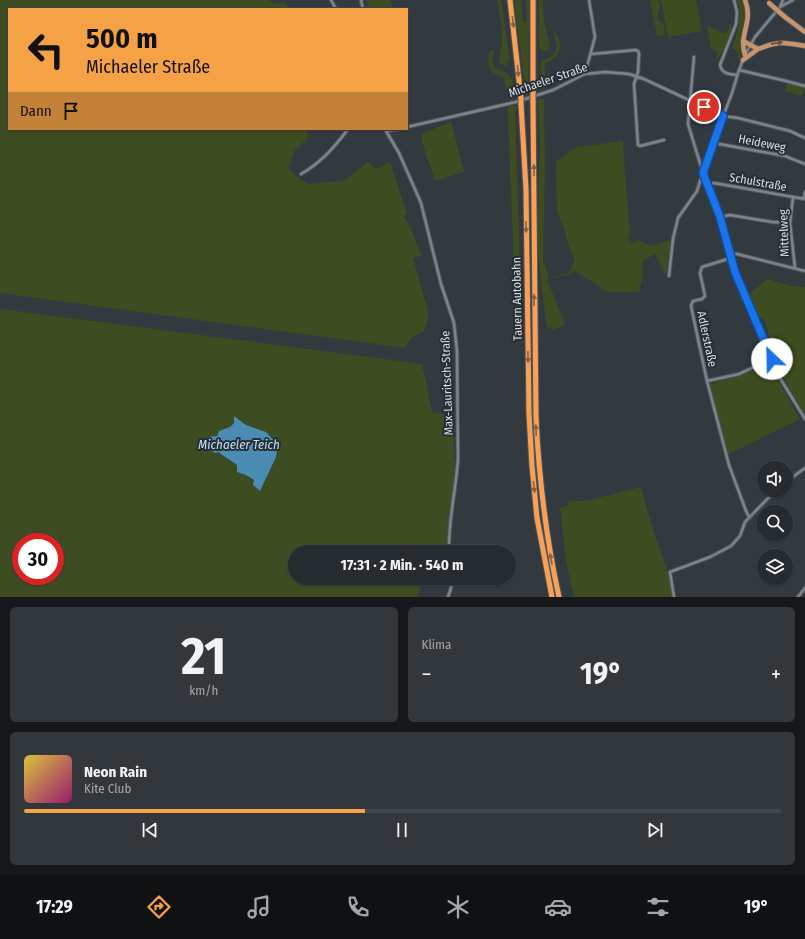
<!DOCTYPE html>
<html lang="de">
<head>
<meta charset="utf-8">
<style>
  :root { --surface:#262b2f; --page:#32373b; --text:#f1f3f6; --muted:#a4a7aa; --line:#42474b; --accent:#f5a246 }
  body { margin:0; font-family:"Fira Sans Condensed",sans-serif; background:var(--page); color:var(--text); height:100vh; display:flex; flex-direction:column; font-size:15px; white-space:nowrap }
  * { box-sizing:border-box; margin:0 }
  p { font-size:13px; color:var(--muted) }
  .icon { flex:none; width:22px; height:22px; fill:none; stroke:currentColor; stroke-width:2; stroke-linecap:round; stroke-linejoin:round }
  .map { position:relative; height:597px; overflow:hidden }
  .details { display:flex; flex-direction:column; gap:10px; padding:10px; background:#15181a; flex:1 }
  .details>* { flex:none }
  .banner { position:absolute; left:8px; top:8px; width:400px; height:122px; border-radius:0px; box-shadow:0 1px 3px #0004,0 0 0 1px var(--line); background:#f5a246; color:#111; overflow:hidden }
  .fabs { position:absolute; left:757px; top:461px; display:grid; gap:8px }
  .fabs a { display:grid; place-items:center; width:36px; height:36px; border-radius:50%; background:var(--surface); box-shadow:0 1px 3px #0004,0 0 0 1px var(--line); font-size:20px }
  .speed { position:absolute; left:12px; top:533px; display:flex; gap:8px; font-size:20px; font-weight:700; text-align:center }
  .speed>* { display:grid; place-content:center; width:52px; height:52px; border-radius:50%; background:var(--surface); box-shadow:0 1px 3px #0004,0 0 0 1px var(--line); line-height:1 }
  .speed .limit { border:6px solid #d22; background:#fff; color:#111 }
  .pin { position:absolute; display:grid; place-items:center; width:34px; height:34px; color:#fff; margin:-17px; border:2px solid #fff; border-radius:50%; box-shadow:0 1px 4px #0007 }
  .me { position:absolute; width:44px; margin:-22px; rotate:336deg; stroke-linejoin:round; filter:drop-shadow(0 0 3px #0008) }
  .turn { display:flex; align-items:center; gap:14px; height:84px; padding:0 12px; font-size:18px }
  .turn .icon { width:52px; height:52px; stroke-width:2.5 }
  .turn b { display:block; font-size:28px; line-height:34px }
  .then { display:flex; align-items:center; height:38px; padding:0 12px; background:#0003; gap:8px; font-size:15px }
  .big { font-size:30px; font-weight:700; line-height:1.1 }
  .details .card { flex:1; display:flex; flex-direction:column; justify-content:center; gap:6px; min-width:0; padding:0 14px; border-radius:6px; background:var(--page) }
  .details .dial { align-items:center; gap:0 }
  .dial b { font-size:52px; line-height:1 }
  .song { display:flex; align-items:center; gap:12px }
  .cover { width:48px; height:48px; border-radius:6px; background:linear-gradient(135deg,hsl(50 70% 55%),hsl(320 70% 35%)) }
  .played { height:4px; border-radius:2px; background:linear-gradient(90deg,var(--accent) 45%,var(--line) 45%) }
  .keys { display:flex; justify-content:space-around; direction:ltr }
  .heat { display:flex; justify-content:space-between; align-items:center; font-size:22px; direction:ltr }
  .details .tiles { flex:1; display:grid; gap:10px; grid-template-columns:1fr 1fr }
  .card:last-child { grid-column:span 2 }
  .trip { position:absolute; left:288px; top:545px; width:228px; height:40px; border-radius:20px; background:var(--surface); box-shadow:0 1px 3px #0004,0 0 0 1px var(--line); font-weight:700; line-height:40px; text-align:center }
  .dock { display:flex; height:64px; justify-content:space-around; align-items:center; background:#0f1113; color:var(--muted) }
  .dock .icon { width:28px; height:28px }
  .dock .selected { color:var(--accent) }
  .dock b { font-size:18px; color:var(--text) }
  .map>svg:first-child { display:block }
  .green { fill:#3e4d21; fill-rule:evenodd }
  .water { fill:#4b8cb5 }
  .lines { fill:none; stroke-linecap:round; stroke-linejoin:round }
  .street-casing { stroke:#50555b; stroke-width:4.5 }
  .primary-casing { stroke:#50555b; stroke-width:6 }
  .highway-casing { stroke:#50555b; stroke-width:7 }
  .street { stroke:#7b838b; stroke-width:2.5 }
  .primary { stroke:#c7946c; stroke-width:4.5 }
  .highway { stroke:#f9a057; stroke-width:5 }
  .primary-bridge-casing { stroke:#50555b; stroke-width:6; stroke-linecap:butt }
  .highway-bridge-casing { stroke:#50555b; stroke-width:7; stroke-linecap:butt }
  .primary-bridge { stroke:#c7946c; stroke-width:4.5 }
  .highway-bridge { stroke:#f9a057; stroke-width:5 }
  .oneway { fill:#866144 }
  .oneway2 { fill:#605248 }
  .route-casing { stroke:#114b97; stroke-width:10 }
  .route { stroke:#1a73e8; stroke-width:7 }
  .labels { text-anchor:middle; stroke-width:4; stroke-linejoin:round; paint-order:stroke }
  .street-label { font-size:12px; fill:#dadfe3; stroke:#282e35 }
  .water-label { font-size:13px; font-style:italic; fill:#bee0f8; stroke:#282e35 }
</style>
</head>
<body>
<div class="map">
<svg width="805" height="597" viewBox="0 0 805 597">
  <rect width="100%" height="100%" fill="#32393f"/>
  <!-- green -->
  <path class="green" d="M0,0h268l9,4 6,-2 7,7h-281v120h297l1,2v8l-12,11 -7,17 8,9 12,8 35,-3 25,-19 8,7 14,-7 17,52 -4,2 7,11 12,29 -9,2 16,57 -5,16 -12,6 -7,11 -405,-55z
    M367,0h23l4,9h-26z
    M497,0h4l9,60 -4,6 -6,-2c-2,-8 2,-15 2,-22 1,-14 -2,-28 -5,-42z
    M514,0h7l2,23 4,-1 -1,-22h3l-1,95h-2z
    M539,0h4l1,23 6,22 -3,6h-6l-2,-9z
    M650,0h8l2,5 -3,14 7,6 1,10 -8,1z
    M661,0h35l6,31 -34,6z
    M737,0h5c8,17 1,24 -2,41 -1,7 2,11 0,19l-4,-10 -4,-2c5,-16 11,-31 5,-48z
    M731,24l1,6 -12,26 -4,2 2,-6 -7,-4 -4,-22 19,8z
    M552,29c12,14 11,28 -7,34l-1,26 -4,2 1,-29c3,-4 7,-3 11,-6 9,-6 2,-19 0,-27z
    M490,51h4l-2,10 4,8c20,6 16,11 18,30l-4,1 -7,-23c-16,-5 -16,-11 -13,-26z
    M787,83l18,5 -3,8 -17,-5z
    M538,99h6l1,2 -1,3 1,59 -2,97 6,18 20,-5 6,-13 -5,-10 -7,-25 -6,-14 -1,-49 21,-15 46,-6 2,33 5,60 -2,4 5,6 6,-4 11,6 21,-6 -5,36 -11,-22 -13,7 1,14 -4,17h-31l-34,-22 -2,4 -25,5 18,46 -12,5 -6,-3 -6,-43 -4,-43 3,-97z
    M516,106l1,3 -2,3 6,182h-6l-7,-178v-9z
    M451,122l13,50 -29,9c-4,-16 -12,-30 -14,-47z
    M767,279l24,7 14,1v128c-15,-25 -28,-49 -40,-77l4,-1 -5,-19 -7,2 -10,-24z
    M0,309l422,55 10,48 21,4 2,61 -9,70 1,5h-152v26h143l-15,5 -6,14h-417zM234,416l12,9 20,7 10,10 1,8 -1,7 -16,34 -7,-6 1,-5 -8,-5 -9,-3v-7l-19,-13 -10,-15 9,-1 2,-5 11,-4 4,-4zM21,542h34v34h-34z
    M768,364h3l6,15 23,40 -73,36 -17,-71 29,-8z
    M641,487l12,43 15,42 5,25h-99l-8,-37 -6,-52 9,-3 -1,-3 21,-2z"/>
  <!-- water -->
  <path class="water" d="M234,416l12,9 20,7 10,11 1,7 -1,7 -16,34 -7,-6 1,-5 -8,-5 -9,-3v-7l-19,-13 -3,1 -9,-6 -2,-6 4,-4 9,-1 2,-5 11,-4 4,-4z"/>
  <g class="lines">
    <!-- street casing -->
    <g class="street-casing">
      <path id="street" d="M331,0l5,9
        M361,0l2,9
        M734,0l3,12 -1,12 -16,41c2,9 9,9 17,10
        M780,7l13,-7
        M746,53l9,-16 25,-30 3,-7
        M591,54l45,-4 2,1 1,3 -1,18 -4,12 4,61 2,1 24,-6
        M694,57l-6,67 15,49 17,44 15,56 7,18 38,87 25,41
        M739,70l47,11 19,5
        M585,74l10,-37 -6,-37
        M407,127l109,-25 37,-12 32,-16 20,-2 24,2 15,5 79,37 15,2 52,13 15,7
        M385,129l1,2 13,-2
        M386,131l13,22 22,50 20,81 13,39 3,28 1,108c-2,31 -10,62 -9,93
        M714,143l71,13 20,8
        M301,174c20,-11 34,-27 47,-45
        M707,185l7,-2 91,16
        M793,197l-3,26 5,45
        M804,199l1,-7
        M720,217l10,-2 42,7 18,1
        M730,254h7l68,17
        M731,258l-29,9 -2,6 5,23 -3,3 -9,2 -2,5 16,75 22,84 17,46 3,6
        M669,276l4,-37 5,-21 19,-27 10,-32 25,-66 7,-23 4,-10
        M707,381l32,-7 32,-15
        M786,482l19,-14
        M448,597l3,-9 1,-10
        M674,597l-4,-25 40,-15 21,-11 9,-10 5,-14 31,-32
        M798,597l7,-9"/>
    </g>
    <!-- primary casing -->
    <g class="primary-casing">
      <path id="primary" d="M785,17l20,15
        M743,41l15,8c21,-8 25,-7 47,-3
        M745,55c-7,-21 9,-33 0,-55
        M743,60l15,-11"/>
    </g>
    <!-- highway casing -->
    <g class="highway-casing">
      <path id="highway" d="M510,0l11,98
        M533,0v93
        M533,101l3,317c3,61 10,120 23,179
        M521,104l5,85 3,225 3,52 5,52 15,79"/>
    </g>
    <!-- street -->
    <use href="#street" class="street"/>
    <!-- primary -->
    <use href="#primary" class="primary"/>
    <!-- highway -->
    <use href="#highway" class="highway"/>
    <!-- primary-bridge casing -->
    <g class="primary-bridge-casing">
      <path id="primary-bridge" d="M769,3l16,14"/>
    </g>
    <!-- highway-bridge casing -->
    <g class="highway-bridge-casing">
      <path id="highway-bridge" d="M521,98v6
        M533,101v-8"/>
    </g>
    <!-- primary-bridge -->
    <use href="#primary-bridge" class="primary-bridge"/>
    <!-- highway-bridge -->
    <use href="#highway-bridge" class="highway-bridge"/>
  </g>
  <!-- one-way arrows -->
  <defs><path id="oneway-solid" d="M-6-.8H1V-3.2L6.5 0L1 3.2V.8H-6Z"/></defs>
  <g class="oneway">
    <use href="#oneway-solid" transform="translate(513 22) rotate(83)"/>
    <use href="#oneway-solid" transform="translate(518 71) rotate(85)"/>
    <use href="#oneway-solid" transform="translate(534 170) rotate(-90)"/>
    <use href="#oneway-solid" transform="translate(526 227) rotate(89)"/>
    <use href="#oneway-solid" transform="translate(534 300) rotate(-90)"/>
    <use href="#oneway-solid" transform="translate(528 357) rotate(89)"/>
    <use href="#oneway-solid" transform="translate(536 430) rotate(-93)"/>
    <use href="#oneway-solid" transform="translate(534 487) rotate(84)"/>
    <use href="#oneway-solid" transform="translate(551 559) rotate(-101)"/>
  </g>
  <use class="oneway2" href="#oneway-solid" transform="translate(777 43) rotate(-8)"/>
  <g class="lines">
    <!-- route casing -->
    <g class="route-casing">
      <path id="route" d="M704,107l19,9 -20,57 17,44 15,55 37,87"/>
    </g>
    <!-- route -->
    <use href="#route" class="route"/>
  </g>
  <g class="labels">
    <!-- street labels -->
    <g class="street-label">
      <text transform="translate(548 80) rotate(-19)" y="4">Michaeler Straße</text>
      <text transform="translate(762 143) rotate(11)" y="4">Heideweg</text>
      <text transform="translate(758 182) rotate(10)" y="4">Schulstraße</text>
      <text transform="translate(784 233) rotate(-92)" y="4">Mittelweg</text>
      <text transform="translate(517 299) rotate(-91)" y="4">Tauern Autobahn</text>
      <text transform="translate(707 339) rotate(78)" y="4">Adlerstraße</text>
      <text transform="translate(447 383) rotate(-92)" y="4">Max-Lauritsch-Straße</text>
    </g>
    <!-- water labels -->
    <g class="water-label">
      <text x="239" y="449">Michaeler Teich</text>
    </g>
  </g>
</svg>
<div class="fabs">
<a><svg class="icon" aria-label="sound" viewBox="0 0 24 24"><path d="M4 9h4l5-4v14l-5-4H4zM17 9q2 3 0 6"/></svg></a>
<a><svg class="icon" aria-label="search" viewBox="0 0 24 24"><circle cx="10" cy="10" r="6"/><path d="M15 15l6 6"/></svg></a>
<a><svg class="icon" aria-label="layers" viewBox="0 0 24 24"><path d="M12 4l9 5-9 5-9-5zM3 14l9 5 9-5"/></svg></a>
</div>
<div class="speed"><div class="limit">30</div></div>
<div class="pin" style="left:704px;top:107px;background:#d93025"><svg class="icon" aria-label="arrive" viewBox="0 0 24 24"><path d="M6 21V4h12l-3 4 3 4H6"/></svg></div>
<svg class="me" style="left:772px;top:359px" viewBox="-20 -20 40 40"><circle r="19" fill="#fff"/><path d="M0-13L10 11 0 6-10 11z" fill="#1a73e8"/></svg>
<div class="trip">17:31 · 2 Min. · 540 m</div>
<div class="banner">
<div class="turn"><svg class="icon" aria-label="left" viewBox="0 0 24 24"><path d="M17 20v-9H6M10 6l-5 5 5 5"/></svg><div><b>500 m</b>Michaeler Straße</div></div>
<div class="then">Dann<svg class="icon" aria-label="arrive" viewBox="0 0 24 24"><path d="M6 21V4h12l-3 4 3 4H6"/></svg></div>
</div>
</div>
<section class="details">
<div class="tiles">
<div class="card dial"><b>21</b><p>km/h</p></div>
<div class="card"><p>Klima</p>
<div class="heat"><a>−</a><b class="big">19°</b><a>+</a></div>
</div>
<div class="card">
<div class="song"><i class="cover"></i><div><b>Neon Rain</b><p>Kite Club</p></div></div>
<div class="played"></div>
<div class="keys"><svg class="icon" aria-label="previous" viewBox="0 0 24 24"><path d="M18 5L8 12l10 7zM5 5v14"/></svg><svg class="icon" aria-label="pause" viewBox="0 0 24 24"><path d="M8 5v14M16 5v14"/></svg><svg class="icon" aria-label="next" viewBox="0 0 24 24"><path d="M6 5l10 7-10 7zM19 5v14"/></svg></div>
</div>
</div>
</section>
<nav class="dock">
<b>17:29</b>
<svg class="icon selected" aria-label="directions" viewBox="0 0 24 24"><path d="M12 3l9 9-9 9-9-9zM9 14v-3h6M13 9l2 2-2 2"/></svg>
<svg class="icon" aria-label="music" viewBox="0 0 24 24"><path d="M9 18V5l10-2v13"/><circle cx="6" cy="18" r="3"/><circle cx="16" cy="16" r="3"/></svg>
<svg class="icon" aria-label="phone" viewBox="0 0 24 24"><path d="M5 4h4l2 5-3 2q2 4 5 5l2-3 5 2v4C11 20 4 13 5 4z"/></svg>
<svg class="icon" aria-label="climate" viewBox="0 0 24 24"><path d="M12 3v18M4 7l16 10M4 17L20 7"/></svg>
<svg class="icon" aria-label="car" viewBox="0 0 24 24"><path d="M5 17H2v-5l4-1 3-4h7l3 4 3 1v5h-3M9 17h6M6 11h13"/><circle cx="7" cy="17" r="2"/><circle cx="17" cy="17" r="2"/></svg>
<svg class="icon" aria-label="filters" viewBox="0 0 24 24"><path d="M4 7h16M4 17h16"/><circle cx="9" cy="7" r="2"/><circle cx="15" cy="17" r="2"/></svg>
<b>19°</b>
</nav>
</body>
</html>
